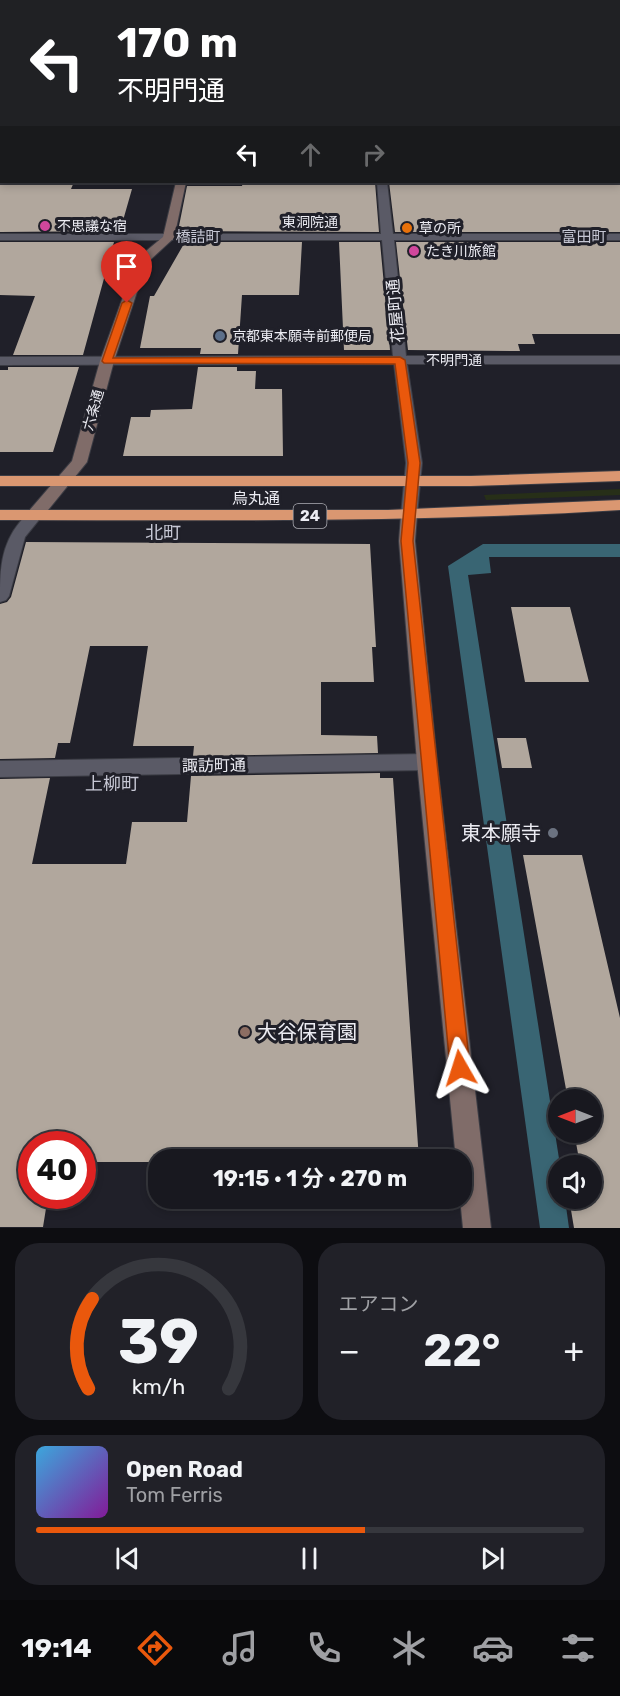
<!DOCTYPE html>
<html lang="ja">
<head>
<meta charset="utf-8">
<style>
  :root { --surface:#18181f; --page:#212128; --text:#f1f3f6; --muted:#9fa0a4; --line:#36373d; --accent:#ea580c }
  body { margin:0; font-family:Rubik,"Noto Sans JP",sans-serif; background:var(--page); color:var(--text); height:100vh; display:flex; flex-direction:column; font-size:22px; white-space:nowrap }
  * { box-sizing:border-box; margin:0 }
  p { font-size:20px; color:var(--muted) }
  .icon { flex:none; width:33px; height:33px; fill:none; stroke:currentColor; stroke-width:2; stroke-linecap:round; stroke-linejoin:round }
  .map { position:relative; height:1228px; overflow:hidden }
  .sheet { display:flex; flex-direction:column; gap:15px; padding:15px; background:#0d0d11; flex:1 }
  .sheet>* { flex:none }
  .hud { position:absolute; left:0px; top:0px; width:621px; height:183px; box-shadow:0 3px 9px #0003,0 0 0 2px var(--line); background:#202124; color:#fff; overflow:hidden }
  .needle { width:39px; rotate:270deg }
  .fabs { position:absolute; left:548px; top:1089px; display:grid; gap:12px }
  .fabs a { display:grid; place-items:center; width:54px; height:54px; border-radius:50%; background:var(--surface); box-shadow:0 3px 9px #0003,0 0 0 2px var(--line); font-size:30px }
  .speed { position:absolute; left:18px; top:1131px; display:flex; gap:12px; font-size:30px; font-weight:700; text-align:center }
  .speed>* { display:grid; place-content:center; width:78px; height:78px; border-radius:50%; background:var(--surface); box-shadow:0 3px 9px #0003,0 0 0 2px var(--line); line-height:1 }
  .speed .limit { border:9px solid #d22; background:#fff; color:#111 }
  .pin { position:absolute; display:grid; place-items:center; width:51px; height:51px; color:#fff; margin:-62px -26px; border-radius:50% 50% 50% 0; rotate:-45deg; box-shadow:0 0 6px #0007 }
  .pin .icon { rotate:45deg }
  .me { position:absolute; width:66px; margin:-33px; rotate:354deg; stroke-linejoin:round; filter:drop-shadow(0 0 4px #0008) }
  .turn { display:flex; align-items:center; gap:21px; height:126px; padding:0 18px; font-size:27px }
  .turn .icon { width:78px; height:78px; stroke-width:2.5 }
  .turn b { display:block; font-size:42px; line-height:51px }
  .lanes { display:flex; align-items:center; height:57px; padding:0 18px; background:#0003; justify-content:center; gap:30px; direction:ltr }
  .lanes .off { opacity:.35 }
  .big { font-size:45px; font-weight:700; line-height:1.1 }
  .sheet .tile { flex:1; display:flex; flex-direction:column; justify-content:center; gap:9px; min-width:0; padding:0 21px; border-radius:24px; background:var(--page) }
  .sheet .dial { align-items:center; gap:0 }
  .dial svg { height:156px; overflow:visible; fill:none; stroke:var(--line); stroke-width:7; stroke-linecap:round; text-anchor:middle }
  .dial text { fill:var(--text); stroke:none }
  .song { display:flex; align-items:center; gap:18px }
  .cover { width:72px; height:72px; border-radius:9px; background:linear-gradient(135deg,hsl(200 70% 55%),hsl(290 70% 35%)) }
  .played { height:6px; border-radius:3px; background:linear-gradient(90deg,var(--accent) 60%,var(--line) 60%) }
  .keys { display:flex; justify-content:space-around; direction:ltr }
  .heat { display:flex; justify-content:space-between; align-items:center; font-size:33px; direction:ltr }
  .sheet .tiles { flex:1; display:grid; gap:15px; grid-template-columns:1fr 1fr }
  .tile:last-child { grid-column:span 2 }
  .trip { position:absolute; left:148px; top:1149px; width:324px; height:60px; border-radius:24px; background:var(--surface); box-shadow:0 3px 9px #0003,0 0 0 2px var(--line); font-weight:700; line-height:60px; text-align:center }
  .menu { display:flex; height:96px; justify-content:space-around; align-items:center; background:#0a0a0c; color:var(--muted) }
  .menu .icon { width:42px; height:42px }
  .menu .current { color:var(--accent) }
  .menu b { font-size:27px; color:var(--text) }
  .map>svg:first-child { display:block }
  .green { fill:#272f18 }
  .water { fill:#396573 }
  .building { fill:#b1a79d }
  .lines { fill:none; stroke-linecap:round; stroke-linejoin:round }
  .street-casing { stroke:#3b3c44; stroke-width:2 }
  .secondary-casing { stroke:#3b3c44; stroke-width:2 }
  .highway-casing { stroke:#3b3c44; stroke-width:2 }
  .street { fill:#5a5a66; fill-rule:evenodd }
  .secondary { fill:#806c69; fill-rule:evenodd }
  .highway { fill:#da9771; fill-rule:evenodd }
  .route { fill:#ea580c; stroke:#983908; stroke-width:1.5 }
  .hotel-dot { fill:#d1479c; stroke:#202029; stroke-width:2 }
  .food-dot { fill:#e8710a; stroke:#202029; stroke-width:2 }
  .service-dot { fill:#5c6f8a; stroke:#202029; stroke-width:2 }
  .worship-dot { fill:#6b7280; stroke:#202029; stroke-width:2 }
  .education-dot { fill:#8d6e63; stroke:#202029; stroke-width:2 }
  .labels { text-anchor:middle; stroke-width:6; stroke-linejoin:round; paint-order:stroke }
  .far-street-label { font-size:14px; fill:#ececf3; stroke:#202029 }
  .far-poi-label { font-size:14px; fill:#ececf3; stroke:#202029; text-anchor:start }
  .far-neighbourhood-label { font-size:15px; fill:#c6c7d4; stroke:#202029 }
  .shield { fill:#202029; stroke:#afafb6; stroke-width:1.5 }
  .shield-label { font-size:15px; font-weight:bold; fill:#ececf3 }
  .street-label { font-size:16px; fill:#ececf3; stroke:#202029 }
  .neighbourhood-label { font-size:18px; fill:#c6c7d4; stroke:#202029 }
  .near-poi-label { font-size:20px; fill:#ececf3; stroke:#202029; text-anchor:end }
</style>
</head>
<body>
<div class="map">
<svg width="620" height="1228" viewBox="0 0 620 1228">
  <rect width="100%" height="100%" fill="#202029"/>
  <!-- green -->
  <path class="green" d="M620,489v6l-134,5 -2,-5z"/>
  <!-- water -->
  <path class="water" d="M483,544h137v13h-131l2,16 -23,2 92,590 -2,33 7,1 4,29h-29l-92,-662z"/>
  <!-- building -->
  <path class="building" d="M0,182h74l-3,7h61l-12,42 -120,1z
    M243,182h132l4,50 -201,-1 9,-45h55z
    M389,182h231v50h-225z
    M0,242h114l-31,113h-70l22,-59 -35,-1z
    M185,242h117l-3,53h-57l-4,59h-38l1,-6h-61l10,-52h4z
    M339,242h41l10,108h-46z
    M396,242h224v92h-88l3,10h-17l2,7 -112,-1z
    M8,367h71l-26,85h-53v-82h8z
    M198,367h39v4h19l-1,18h27l1,67h-160l8,-39h19l1,-7 41,-1z
    M26,542l344,2 6,103h-4l2,35h-53v53l56,1 1,17 -185,3 1,-10h-61l15,-100h-58l-20,97h-12l-3,15 -55,1v-155l7,-2 4,-5z
    M511,607h59l19,75h-64z
    M497,738h29l6,30h-30z
    M380,773v5h13l26,382h-260v2h-77v-18h-50v52h16l-5,31h-43v-448l50,-1 -18,86h94l6,-42h55l4,-46z
    M523,855h59l38,163v210h-46l-5,-30h22v-32h-27l-1,-7h16l-5,-27h17v-32h-23z"/>
  <g class="lines">
    <!-- street casing -->
    <g class="street-casing">
      <path id="street" d="M140,0l16,2h-15z
        M453,0h8l1,2h-8z
        M0,70h2v6h-2z
        M0,139h2v6h-2z
        M377,182h10l6,52h227v6h-226l12,116h214v8h-213l15,99 -5,52 -2,3h-12l-2,-3 5,-52 -12,-99 -394,1v-8l393,-1 -11,-116h-382v-6h381z
        M34,511l8,5 -17,21 -16,59 -3,4 -6,2c0,-30 0,-56 20,-80 4,-5 7,-9 14,-11z
        M427,754l7,2 3,6 -3,6 -7,2 -427,7v-16z"/>
    </g>
    <!-- secondary casing -->
    <g class="secondary-casing">
      <path id="secondary" d="M253,0h10l-1,2z
        M176,182h10l-12,56 -25,23 -9,22 -26,78 -27,101 -47,58h-12l-2,-4 2,-4 44,-51 28,-100 28,-78 12,-27 23,-19z
        M409,510l8,5 -2,26 22,221 54,466h-28l-3,-30h2v-38h-6l-39,-398 -18,-221 2,-26z"/>
    </g>
    <!-- highway casing -->
    <g class="highway-casing">
      <path id="highway" d="M620,471v10l-149,5h-471v-10h471z
        M620,500v10c-207,13 -413,10 -620,10v-10h388z"/>
    </g>
    <!-- street -->
    <use href="#street" class="street"/>
    <!-- secondary -->
    <use href="#secondary" class="secondary"/>
    <!-- highway -->
    <use href="#highway" class="highway"/>
  </g>
  <!-- route -->
  <path class="route" d="M127,300l5,3 -19,55 287,-1 5,3 15,103 -7,78 57,527 -3,6 -7,3 -7,-3 -3,-6 -49,-527 7,-78 -13,-99 -291,-1 -2,-2 20,-58z"/>
  <!-- markers -->
  <g class="hotel-dot">
    <circle cx="45" cy="226" r="6"/>
    <circle cx="414" cy="251" r="6"/>
  </g>
  <circle class="food-dot" cx="407" cy="228" r="6"/>
  <circle class="service-dot" cx="220" cy="336" r="6"/>
  <circle class="worship-dot" cx="553" cy="833" r="6"/>
  <circle class="education-dot" cx="245" cy="1032" r="6"/>
  <g class="labels">
    <!-- far-street labels -->
    <g class="far-street-label">
      <text x="310" y="227">東洞院通</text>
      <text x="454" y="365">不明門通</text>
      <text transform="translate(93 410) rotate(-74)" y="5">六条通</text>
    </g>
    <!-- far-poi labels -->
    <g class="far-poi-label">
      <text x="57" y="231">不思議な宿</text>
      <text x="419" y="233">草の所</text>
      <text x="426" y="256">たき川旅館</text>
      <text x="232" y="341">京都東本願寺前郵便局</text>
    </g>
    <!-- far-neighbourhood labels -->
    <g class="far-neighbourhood-label">
      <text x="198" y="242">橋詰町</text>
      <text x="584" y="242">富田町</text>
    </g>
    <!-- shield labels -->
    <rect class="shield" x="293.5" y="504" width="33" height="24" rx="4.5"/>
    <g class="shield-label">
      <text x="310" y="521">24</text>
    </g>
    <!-- street labels -->
    <g class="street-label">
      <text transform="translate(395 311) rotate(-95)" y="6">花屋町通</text>
      <text x="256" y="504">烏丸通</text>
      <text transform="translate(214 765) rotate(-1)" y="6">諏訪町通</text>
    </g>
    <!-- neighbourhood labels -->
    <g class="neighbourhood-label">
      <text x="163" y="539">北町</text>
      <text x="112" y="790">上柳町</text>
    </g>
    <!-- near-poi labels -->
    <g class="near-poi-label">
      <text x="541" y="840">東本願寺</text>
      <text x="257" y="1039" text-anchor="start">大谷保育園</text>
    </g>
  </g>
</svg>
<div class="fabs">
<a><svg class="needle" viewBox="-14 -14 28 28"><path d="M0-13l5 13h-10z" fill="#e53935"/><path d="M0 13l5-13h-10z" fill="#9fa0a4"/></svg></a>
<a><svg class="icon" aria-label="sound" viewBox="0 0 24 24"><path d="M4 9h4l5-4v14l-5-4H4zM17 9q2 3 0 6"/></svg></a>
</div>
<div class="speed"><div class="limit">40</div></div>
<div class="pin" style="left:127px;top:303px;background:#d93025"><svg class="icon" aria-label="arrive" viewBox="0 0 24 24"><path d="M6 21V4h12l-3 4 3 4H6"/></svg></div>
<svg class="me" style="left:460px;top:1068px" viewBox="-20 -20 40 40"><path d="M0-17L14 15 0 8-14 15z" fill="#ea580c" stroke="#fff" stroke-width="4"/></svg>
<div class="trip">19:15 · 1 分 · 270 m</div>
<div class="hud">
<div class="turn"><svg class="icon" aria-label="left" viewBox="0 0 24 24"><path d="M17 20v-9H6M10 6l-5 5 5 5"/></svg><div><b>170 m</b>不明門通</div></div>
<div class="lanes"><svg class="icon" aria-label="left" viewBox="0 0 24 24"><path d="M17 20v-9H6M10 6l-5 5 5 5"/></svg><svg class="icon off" aria-label="ahead" viewBox="0 0 24 24"><path d="M12 20V5M6 11l6-6 6 6"/></svg><svg class="icon off" aria-label="right" viewBox="0 0 24 24"><path d="M7 20v-9h11M14 6l5 5-5 5"/></svg></div>
</div>
</div>
<section class="sheet">
<div class="tiles">
<div class="tile dial"><svg viewBox="0 0 100 80">
<path d="M14 69A42 42 0 1 1 86 69"/>
<path d="M14 69A42 42 0 0 1 16 23" stroke="#ea580c"/>
<text x="50" y="56" font-size="32" font-weight="700">39</text>
<text x="50" y="72" font-size="11">km/h</text>
</svg></div>
<div class="tile"><p>エアコン</p>
<div class="heat"><a>−</a><b class="big">22°</b><a>+</a></div>
</div>
<div class="tile">
<div class="song"><i class="cover"></i><div><b>Open Road</b><p>Tom Ferris</p></div></div>
<div class="played"></div>
<div class="keys"><svg class="icon" aria-label="previous" viewBox="0 0 24 24"><path d="M18 5L8 12l10 7zM5 5v14"/></svg><svg class="icon" aria-label="pause" viewBox="0 0 24 24"><path d="M8 5v14M16 5v14"/></svg><svg class="icon" aria-label="next" viewBox="0 0 24 24"><path d="M6 5l10 7-10 7zM19 5v14"/></svg></div>
</div>
</div>
</section>
<nav class="menu">
<b>19:14</b>
<svg class="icon current" aria-label="directions" viewBox="0 0 24 24"><path d="M12 3l9 9-9 9-9-9zM9 14v-3h6M13 9l2 2-2 2"/></svg>
<svg class="icon" aria-label="music" viewBox="0 0 24 24"><path d="M9 18V5l10-2v13"/><circle cx="6" cy="18" r="3"/><circle cx="16" cy="16" r="3"/></svg>
<svg class="icon" aria-label="phone" viewBox="0 0 24 24"><path d="M5 4h4l2 5-3 2q2 4 5 5l2-3 5 2v4C11 20 4 13 5 4z"/></svg>
<svg class="icon" aria-label="climate" viewBox="0 0 24 24"><path d="M12 3v18M4 7l16 10M4 17L20 7"/></svg>
<svg class="icon" aria-label="car" viewBox="0 0 24 24"><path d="M5 17H2v-5l4-1 3-4h7l3 4 3 1v5h-3M9 17h6M6 11h13"/><circle cx="7" cy="17" r="2"/><circle cx="17" cy="17" r="2"/></svg>
<svg class="icon" aria-label="filters" viewBox="0 0 24 24"><path d="M4 7h16M4 17h16"/><circle cx="9" cy="7" r="2"/><circle cx="15" cy="17" r="2"/></svg>
</nav>
</body>
</html>
